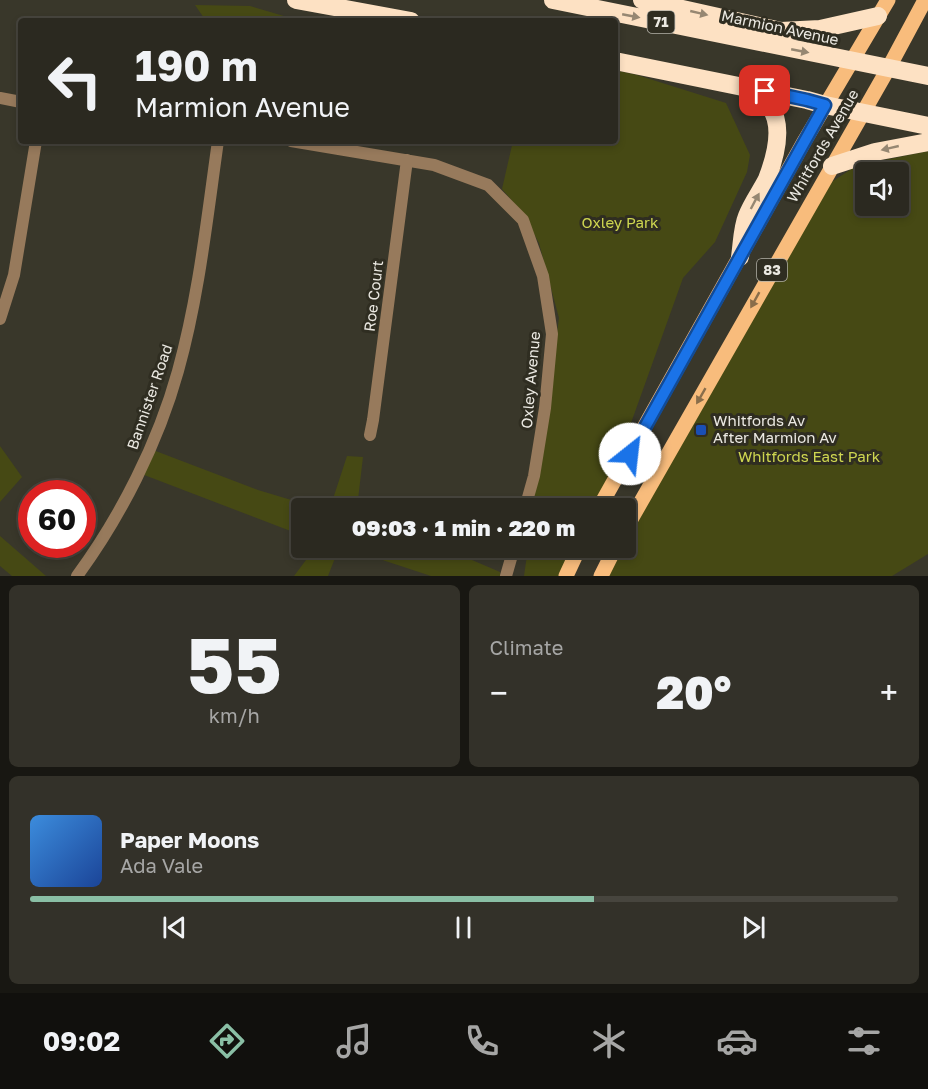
<!DOCTYPE html>
<html lang="en">
<head>
<meta charset="utf-8">
<style>
  :root { --surface:#2b2920; --page:#333129; --text:#f1f3f6; --muted:#a6a6a5; --line:#47453e; --accent:#8abfa5 }
  body { margin:0; font-family:"Golos Text",sans-serif; background:var(--page); color:var(--text); height:100vh; display:flex; flex-direction:column; font-size:22px; white-space:nowrap }
  * { box-sizing:border-box; margin:0 }
  p { font-size:20px; color:var(--muted) }
  .icon { flex:none; width:33px; height:33px; fill:none; stroke:currentColor; stroke-width:2; stroke-linecap:round; stroke-linejoin:round }
  .map { position:relative; height:576px; overflow:hidden }
  .drawer { display:flex; flex-direction:column; gap:9px; padding:9px; background:#181712; flex:1 }
  .drawer>* { flex:none }
  .hud { position:absolute; left:18px; top:18px; width:600px; height:126px; border-radius:6px; box-shadow:0 3px 9px #0003,0 0 0 2px var(--line); background:#2b2920; color:var(--text); overflow:hidden }
  .tools { position:absolute; left:855px; top:162px; display:grid; gap:12px }
  .tools a { display:grid; place-items:center; width:54px; height:54px; border-radius:6px; background:var(--surface); box-shadow:0 3px 9px #0003,0 0 0 2px var(--line); font-size:30px }
  .speed { position:absolute; left:18px; top:480px; display:flex; gap:12px; font-size:30px; font-weight:700; text-align:center }
  .speed>* { display:grid; place-content:center; width:78px; height:78px; border-radius:50%; background:var(--surface); box-shadow:0 3px 9px #0003,0 0 0 2px var(--line); line-height:1 }
  .speed .limit { border:9px solid #d22; background:#fff; color:#111 }
  .pin { position:absolute; display:grid; place-items:center; width:51px; height:51px; color:#fff; margin:-26px; border-radius:12px; box-shadow:0 3px 9px #0006 }
  .me { position:absolute; width:66px; margin:-33px; rotate:29deg; stroke-linejoin:round; filter:drop-shadow(0 0 4px #0008) }
  .turn { display:flex; align-items:center; gap:21px; height:126px; padding:0 18px; font-size:27px }
  .turn .icon { width:78px; height:78px; stroke-width:2.5 }
  .turn b { display:block; font-size:42px; line-height:51px }
  .big { font-size:45px; font-weight:800; line-height:1.1 }
  .drawer .card { flex:1; display:flex; flex-direction:column; justify-content:center; gap:9px; min-width:0; padding:0 21px; border-radius:9px; background:var(--page) }
  .drawer .dial { align-items:center; gap:0 }
  .dial b { font-size:78px; line-height:1 }
  .song { display:flex; align-items:center; gap:18px }
  .cover { width:72px; height:72px; border-radius:9px; background:linear-gradient(135deg,hsl(210 70% 55%),hsl(220 70% 35%)) }
  .played { height:6px; border-radius:3px; background:linear-gradient(90deg,var(--accent) 65%,var(--line) 65%) }
  .keys { display:flex; justify-content:space-around; direction:ltr }
  .heat { display:flex; justify-content:space-between; align-items:center; font-size:33px; direction:ltr }
  .drawer .tiles { flex:1; display:grid; gap:9px; grid-template-columns:1fr 1fr }
  .card:last-child { grid-column:span 2 }
  .trip { position:absolute; left:291px; top:498px; width:345px; height:60px; border-radius:6px; background:var(--surface); box-shadow:0 3px 9px #0003,0 0 0 2px var(--line); font-weight:800; line-height:60px; text-align:center }
  .dock { display:flex; height:96px; justify-content:space-around; align-items:center; background:#11100d; color:var(--muted) }
  .dock .icon { width:42px; height:42px }
  .dock .on { color:var(--accent) }
  .dock b { font-size:27px; color:var(--text) }
  .map>svg:first-child { display:block }
  .green { fill:#464914; fill-rule:evenodd }
  .lines { fill:none; stroke-linecap:round; stroke-linejoin:round }
  .street { stroke:#977a5c; stroke-width:12 }
  .primary { stroke:#f8bc7c; stroke-width:15 }
  .highway { stroke:#fde1c3; stroke-width:18 }
  .oneway { fill:#968772 }
  .oneway2 { fill:#896d4a }
  .route-casing { stroke:#114b97; stroke-width:15 }
  .route { stroke:#1a73e8; stroke-width:10 }
  .transit-dot { fill:#1a4fb4; stroke:#2f2d21; stroke-width:2 }
  .labels { text-anchor:middle; stroke-width:6; stroke-linejoin:round; paint-order:stroke }
  .shield { fill:#2f2d21; stroke:#b3b1a8; stroke-width:1.5 }
  .shield-label { font-size:14px; font-weight:bold; fill:#ebe9e2 }
  .street-label { font-size:15px; fill:#ebe9e2; stroke:#2f2d21 }
  .park-label { font-size:15px; fill:#ced650; stroke:#2f2d21 }
  .poi-label { font-size:15px; fill:#ebe9e2; stroke:#2f2d21; text-anchor:start }
</style>
</head>
<body>
<div class="map">
<svg width="928" height="576" viewBox="0 0 928 576">
  <rect width="100%" height="100%" fill="#39372a"/>
  <!-- green -->
  <path class="green" d="M195,5l55,1 51,15h-97v-3z
    M615,70l22,5 89,28 24,52 -3,17 -32,70 -32,36 -66,184 -22,46h-62l26,-190 -20,-75 -18,-32 -19,-22 11,-48h102z
    M928,151v403l-36,22h-297l18,-28h13v-19l201,-344 29,-19zM866,172h32v34h-32z
    M0,446l22,31 -22,25z
    M153,450l105,40 60,18h-16l-1,27 -162,-62z
    M347,456l16,1 -6,51h-27z
    M0,536l46,40h-34l-12,-10z
    M315,548h24l-11,28h-34z
    M346,548h98l56,24v4h-69z
    M528,548h48l-13,28h-39z"/>
  <g class="lines">
    <!-- street -->
    <path class="street" d="M0,98l21,4
      M291,141l143,24 54,20 35,35 20,56 9,58 -7,74 -11,68 -9,32
      M0,319l14,-44 22,-134
      M370,435l3,-15 34,-260
      M77,576c44,-60 81,-133 101,-205 21,-75 29,-153 40,-230
      M506,576l8,-28"/>
    <!-- primary -->
    <path class="primary" d="M599,508l206,-368 83,-140
      M626,528l262,-459 37,-69
      M566,576l13,-28
      M601,576l14,-28"/>
    <!-- highway -->
    <path class="highway" d="M296,0l115,21
      M553,0l375,76
      M642,0l139,31 39,-2 58,-13
      M615,61l192,39 18,5 103,21
      M832,166l43,-14 53,-10
      M740,257c2,-13 2,-29 7,-41 5,-13 14,-25 20,-37 8,-21 17,-53 3,-72 -6,-8 -15,-12 -22,-18"/>
  </g>
  <!-- one-way arrows -->
  <defs><path id="oneway-solid" d="M-6-.8H1V-3.2L6.5 0L1 3.2V.8H-6Z" transform="scale(1.5)"/></defs>
  <g class="oneway">
    <use href="#oneway-solid" transform="translate(699 13) rotate(13)"/>
    <use href="#oneway-solid" transform="translate(631 16) rotate(11)"/>
    <use href="#oneway-solid" transform="translate(800 51) rotate(11)"/>
    <use href="#oneway-solid" transform="translate(890 148) rotate(167)"/>
    <use href="#oneway-solid" transform="translate(755 201) rotate(-62)"/>
  </g>
  <g class="oneway2">
    <use href="#oneway-solid" transform="translate(755 300) rotate(119)"/>
    <use href="#oneway-solid" transform="translate(701 396) rotate(120)"/>
  </g>
  <g class="lines">
    <!-- route casing -->
    <g class="route-casing">
      <path id="route" d="M630,454l195,-349 -18,-5 -42,-9"/>
    </g>
    <!-- route -->
    <use href="#route" class="route"/>
  </g>
  <!-- markers -->
  <rect class="transit-dot" x="695" y="424" width="12" height="12" rx="3"/>
  <g class="labels">
    <!-- shield labels -->
    <g class="shield">
      <rect x="647.5" y="11" width="27" height="22" rx="4.5"/>
      <rect x="757" y="259" width="30" height="22" rx="4.5"/>
    </g>
    <g class="shield-label">
      <text x="661" y="27">71</text>
      <text x="772" y="275">83</text>
    </g>
    <!-- street labels -->
    <g class="street-label">
      <text transform="translate(780 28) rotate(12)" y="5">Marmion Avenue</text>
      <text transform="translate(823 146) rotate(-60)" y="5">Whitfords Avenue</text>
      <text transform="translate(374 296) rotate(-83)" y="5">Roe Court</text>
      <text transform="translate(531 380) rotate(-85)" y="5">Oxley Avenue</text>
      <text transform="translate(150 397) rotate(-71)" y="5">Bannister Road</text>
    </g>
    <!-- park labels -->
    <g class="park-label">
      <text x="620" y="228">Oxley Park</text>
      <text x="809" y="462">Whitfords East Park</text>
    </g>
    <!-- poi labels -->
    <g class="poi-label">
      <text x="713" y="426">Whitfords Av<tspan x="713" dy="17">After Marmion Av</tspan></text>
    </g>
  </g>
</svg>
<div class="tools">
<a><svg class="icon" aria-label="sound" viewBox="0 0 24 24"><path d="M4 9h4l5-4v14l-5-4H4zM17 9q2 3 0 6"/></svg></a>
</div>
<div class="speed"><div class="limit">60</div></div>
<div class="pin" style="left:765px;top:91px;background:#d93025"><svg class="icon" aria-label="arrive" viewBox="0 0 24 24"><path d="M6 21V4h12l-3 4 3 4H6"/></svg></div>
<svg class="me" style="left:630px;top:454px" viewBox="-20 -20 40 40"><circle r="19" fill="#fff"/><path d="M0-13L10 11 0 6-10 11z" fill="#1a73e8"/></svg>
<div class="trip">09:03 · 1 min · 220 m</div>
<div class="hud">
<div class="turn"><svg class="icon" aria-label="left" viewBox="0 0 24 24"><path d="M17 20v-9H6M10 6l-5 5 5 5"/></svg><div><b>190 m</b>Marmion Avenue</div></div>
</div>
</div>
<section class="drawer">
<div class="tiles">
<div class="card dial"><b>55</b><p>km/h</p></div>
<div class="card"><p>Climate</p>
<div class="heat"><a>−</a><b class="big">20°</b><a>+</a></div>
</div>
<div class="card">
<div class="song"><i class="cover"></i><div><b>Paper Moons</b><p>Ada Vale</p></div></div>
<div class="played"></div>
<div class="keys"><svg class="icon" aria-label="previous" viewBox="0 0 24 24"><path d="M18 5L8 12l10 7zM5 5v14"/></svg><svg class="icon" aria-label="pause" viewBox="0 0 24 24"><path d="M8 5v14M16 5v14"/></svg><svg class="icon" aria-label="next" viewBox="0 0 24 24"><path d="M6 5l10 7-10 7zM19 5v14"/></svg></div>
</div>
</div>
</section>
<nav class="dock">
<b>09:02</b>
<svg class="icon on" aria-label="directions" viewBox="0 0 24 24"><path d="M12 3l9 9-9 9-9-9zM9 14v-3h6M13 9l2 2-2 2"/></svg>
<svg class="icon" aria-label="music" viewBox="0 0 24 24"><path d="M9 18V5l10-2v13"/><circle cx="6" cy="18" r="3"/><circle cx="16" cy="16" r="3"/></svg>
<svg class="icon" aria-label="phone" viewBox="0 0 24 24"><path d="M5 4h4l2 5-3 2q2 4 5 5l2-3 5 2v4C11 20 4 13 5 4z"/></svg>
<svg class="icon" aria-label="climate" viewBox="0 0 24 24"><path d="M12 3v18M4 7l16 10M4 17L20 7"/></svg>
<svg class="icon" aria-label="car" viewBox="0 0 24 24"><path d="M5 17H2v-5l4-1 3-4h7l3 4 3 1v5h-3M9 17h6M6 11h13"/><circle cx="7" cy="17" r="2"/><circle cx="17" cy="17" r="2"/></svg>
<svg class="icon" aria-label="filters" viewBox="0 0 24 24"><path d="M4 7h16M4 17h16"/><circle cx="9" cy="7" r="2"/><circle cx="15" cy="17" r="2"/></svg>
</nav>
</body>
</html>
